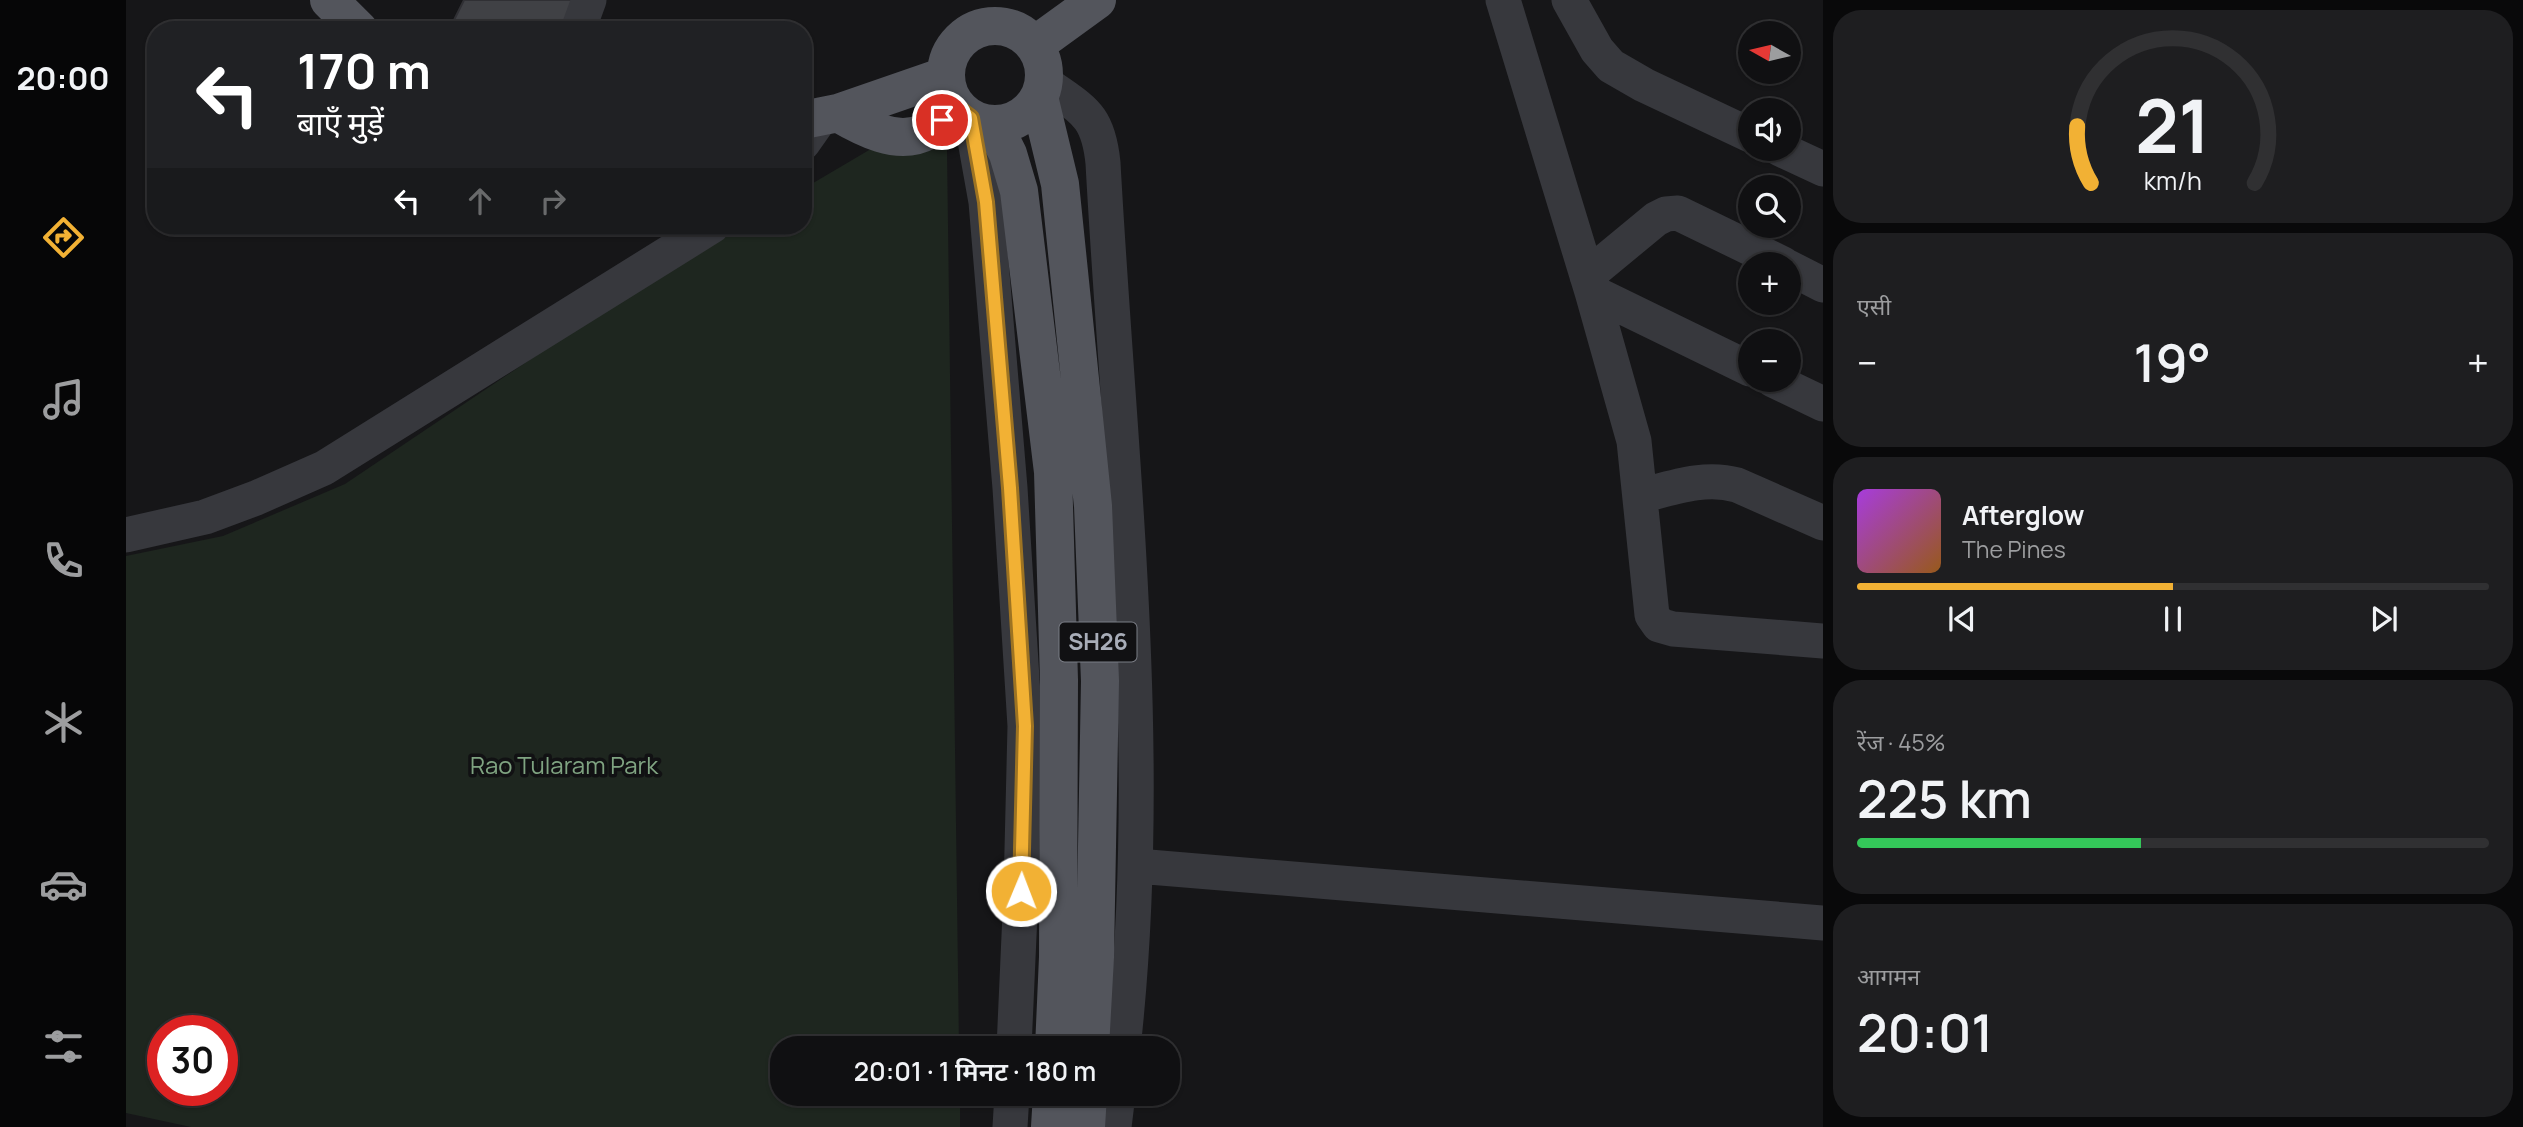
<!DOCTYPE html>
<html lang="hi">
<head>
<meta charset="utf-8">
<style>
  :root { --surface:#101012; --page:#1e1e20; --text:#f1f3f6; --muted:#9c9d9f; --line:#303032; --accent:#f2b134 }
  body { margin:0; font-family:Manrope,"Noto Sans Devanagari",sans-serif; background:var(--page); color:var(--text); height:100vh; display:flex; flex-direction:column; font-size:26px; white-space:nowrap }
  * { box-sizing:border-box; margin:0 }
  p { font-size:23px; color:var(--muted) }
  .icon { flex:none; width:38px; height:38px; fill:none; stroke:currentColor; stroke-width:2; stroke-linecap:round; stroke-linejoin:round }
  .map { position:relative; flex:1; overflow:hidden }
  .sheet { display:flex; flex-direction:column; gap:10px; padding:10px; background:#09090a; width:700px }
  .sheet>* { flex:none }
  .guide { position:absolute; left:21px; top:21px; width:665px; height:214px; border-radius:28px; box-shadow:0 2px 5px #0004,0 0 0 2px var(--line); background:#202124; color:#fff; overflow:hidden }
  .needle { width:46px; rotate:278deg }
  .tools { position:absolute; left:1612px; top:21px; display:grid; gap:14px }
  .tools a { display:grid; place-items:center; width:63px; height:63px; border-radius:50%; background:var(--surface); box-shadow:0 2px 5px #0004,0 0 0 2px var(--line); font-size:35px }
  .speed { position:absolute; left:21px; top:1015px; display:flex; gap:14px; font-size:35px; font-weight:700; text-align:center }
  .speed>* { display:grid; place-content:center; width:91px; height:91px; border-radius:50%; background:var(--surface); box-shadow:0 2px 5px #0004,0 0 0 2px var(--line); line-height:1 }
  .speed .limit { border:10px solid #d22; background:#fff; color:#111 }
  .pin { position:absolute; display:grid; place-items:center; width:60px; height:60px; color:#fff; margin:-30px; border:4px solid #fff; border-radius:50%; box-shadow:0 2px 7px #0007 }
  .me { position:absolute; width:77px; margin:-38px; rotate:1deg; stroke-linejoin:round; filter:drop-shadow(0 0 5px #0008) }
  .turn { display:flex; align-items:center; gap:24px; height:147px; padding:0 35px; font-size:32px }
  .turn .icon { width:91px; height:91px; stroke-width:2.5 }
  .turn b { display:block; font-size:49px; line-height:60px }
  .lanes { display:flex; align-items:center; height:66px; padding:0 35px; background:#0003; justify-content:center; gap:35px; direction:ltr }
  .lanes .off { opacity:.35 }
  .big { font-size:52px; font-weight:600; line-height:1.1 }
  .sheet .tile { flex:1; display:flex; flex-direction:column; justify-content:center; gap:10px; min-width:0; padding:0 24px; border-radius:28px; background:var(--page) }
  .sheet .dial { align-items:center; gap:0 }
  .dial svg { height:182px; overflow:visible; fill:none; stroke:var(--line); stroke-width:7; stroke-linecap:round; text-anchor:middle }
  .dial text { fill:var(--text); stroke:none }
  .song { display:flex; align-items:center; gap:21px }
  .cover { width:84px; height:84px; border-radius:10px; background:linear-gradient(135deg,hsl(280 70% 55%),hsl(30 70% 35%)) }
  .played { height:7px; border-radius:4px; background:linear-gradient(90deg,var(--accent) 50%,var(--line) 50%) }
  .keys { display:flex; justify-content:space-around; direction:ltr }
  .heat { display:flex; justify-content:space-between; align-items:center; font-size:38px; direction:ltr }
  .charge { height:10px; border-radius:5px; background:linear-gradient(90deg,#34c759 45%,var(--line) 0) }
  .trip { position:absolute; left:644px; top:1036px; width:410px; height:70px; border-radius:28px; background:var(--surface); box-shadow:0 2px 5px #0004,0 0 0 2px var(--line); font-weight:600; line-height:70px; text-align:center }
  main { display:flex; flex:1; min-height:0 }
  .tabs { display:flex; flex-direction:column; width:126px; justify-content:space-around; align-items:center; background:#060607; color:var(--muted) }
  .tabs .icon { width:49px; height:49px }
  .tabs .on { color:var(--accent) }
  .tabs b { font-size:32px; color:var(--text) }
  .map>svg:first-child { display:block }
  .green { fill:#1e261f; fill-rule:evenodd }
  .building { fill:#404145; stroke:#303034; stroke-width:2 }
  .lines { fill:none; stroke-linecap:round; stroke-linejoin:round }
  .minor { stroke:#37383d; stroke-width:35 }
  .major { stroke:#53555c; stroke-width:38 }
  .route-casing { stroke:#9d7322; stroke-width:18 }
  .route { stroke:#f2b134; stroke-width:12 }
  .labels { text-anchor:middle; stroke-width:7; stroke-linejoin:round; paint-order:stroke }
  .shield { fill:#111113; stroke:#7b7e86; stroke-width:2 }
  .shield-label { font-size:23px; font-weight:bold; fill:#a8adb8 }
  .park-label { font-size:24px; fill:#7fa381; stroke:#111113 }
</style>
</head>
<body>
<main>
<nav class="tabs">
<b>20:00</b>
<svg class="icon on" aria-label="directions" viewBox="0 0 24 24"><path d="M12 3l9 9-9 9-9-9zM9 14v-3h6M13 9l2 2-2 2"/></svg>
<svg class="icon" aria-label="music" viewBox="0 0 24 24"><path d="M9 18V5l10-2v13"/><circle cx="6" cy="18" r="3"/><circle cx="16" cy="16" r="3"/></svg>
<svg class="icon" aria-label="phone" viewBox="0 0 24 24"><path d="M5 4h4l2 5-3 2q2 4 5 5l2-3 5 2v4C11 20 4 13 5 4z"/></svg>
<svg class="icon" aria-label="climate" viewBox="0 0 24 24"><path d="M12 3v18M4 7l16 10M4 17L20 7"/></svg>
<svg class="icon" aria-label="car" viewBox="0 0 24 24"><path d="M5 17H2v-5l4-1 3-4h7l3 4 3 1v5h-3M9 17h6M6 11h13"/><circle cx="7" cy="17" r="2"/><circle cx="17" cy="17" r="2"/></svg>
<svg class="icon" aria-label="filters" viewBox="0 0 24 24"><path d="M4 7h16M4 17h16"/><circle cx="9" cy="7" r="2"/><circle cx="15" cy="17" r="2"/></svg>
</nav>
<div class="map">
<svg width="1697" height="1127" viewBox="0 0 1697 1127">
  <rect width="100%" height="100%" fill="#161618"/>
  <!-- green -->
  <path class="green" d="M811,110l10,40 12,898h-177v46h178v33h-769l-65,-14v-557l97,-20 122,-52 287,-193 110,-65h61v-37zM37,1031h59v59h-59z"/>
  <!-- building -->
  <path class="building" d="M338,0h110l-10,30h-115z"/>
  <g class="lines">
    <!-- minor -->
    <path class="minor" d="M1377,0l89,292 42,149 18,174 7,10 14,4 150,12
      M1443,0l28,50 14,16 33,19 106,50
      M452,30l11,-30
      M918,82c38,28 54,31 59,81 16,294 53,590 20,885
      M845,118l15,84 24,286 15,238 -4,165 -7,157
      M677,143l19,-27
      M1654,149l43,20
      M1662,267l35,18
      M1461,276l69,-57 10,-5 12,-1 105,51
      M1466,292l158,77
      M1647,380l50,24
      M1514,496c32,-8 64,-20 97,-11l86,38
      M0,535l79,-18 51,-19 68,-30 388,-242
      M1011,866l686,57
      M884,1127l2,-33
      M988,1127l4,-33"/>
    <!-- major -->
    <path class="major" d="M203,0l30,30
      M820 75a49 49 0 1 1 98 0a49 49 0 1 1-98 0Z
      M909,45l62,-45
      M913,97l21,87 33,322 7,175 -5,276 -5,91
      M712,113c24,14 60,34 89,18 11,-6 21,-16 31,-23
      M677,120l35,-7 107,-37
      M867,124l15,30 11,37 34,281 6,208 -1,277 -4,91
      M924,1127l2,-33
      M960,1127l2,-33"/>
  </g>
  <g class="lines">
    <!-- route casing -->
    <g class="route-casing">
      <path id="route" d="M816,120l16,-12 13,10 15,84 24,286 15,238 -4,165"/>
    </g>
    <!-- route -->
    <use href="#route" class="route"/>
  </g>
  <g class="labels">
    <!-- shield labels -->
    <rect class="shield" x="933.5" y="622.5" width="77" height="39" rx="5"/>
    <g class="shield-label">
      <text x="972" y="650">SH26</text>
    </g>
    <!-- park labels -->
    <g class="park-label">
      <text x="438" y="774">Rao Tularam Park</text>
    </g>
  </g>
</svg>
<div class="tools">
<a><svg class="needle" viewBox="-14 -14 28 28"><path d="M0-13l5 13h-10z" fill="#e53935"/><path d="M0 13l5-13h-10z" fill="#9c9d9f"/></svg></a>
<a><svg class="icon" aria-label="sound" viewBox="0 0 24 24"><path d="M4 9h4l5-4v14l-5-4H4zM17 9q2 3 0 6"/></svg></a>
<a><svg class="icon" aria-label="search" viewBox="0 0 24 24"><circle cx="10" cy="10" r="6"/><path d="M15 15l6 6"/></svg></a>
<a>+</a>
<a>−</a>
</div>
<div class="speed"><div class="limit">30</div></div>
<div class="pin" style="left:816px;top:120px;background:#d93025"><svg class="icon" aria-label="arrive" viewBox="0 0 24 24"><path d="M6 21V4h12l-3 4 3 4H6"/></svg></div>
<svg class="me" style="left:895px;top:891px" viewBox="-20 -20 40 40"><circle r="17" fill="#f2b134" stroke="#fff" stroke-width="3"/><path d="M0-11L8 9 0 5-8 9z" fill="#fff"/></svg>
<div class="trip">20:01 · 1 मिनट · 180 m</div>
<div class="guide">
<div class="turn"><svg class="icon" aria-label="left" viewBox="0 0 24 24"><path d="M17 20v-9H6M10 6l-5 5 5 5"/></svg><div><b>170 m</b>बाएँ मुड़ें</div></div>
<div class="lanes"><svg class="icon" aria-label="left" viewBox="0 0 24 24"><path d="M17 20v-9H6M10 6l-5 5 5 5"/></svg><svg class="icon off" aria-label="ahead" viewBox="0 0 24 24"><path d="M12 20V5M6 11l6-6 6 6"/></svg><svg class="icon off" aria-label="right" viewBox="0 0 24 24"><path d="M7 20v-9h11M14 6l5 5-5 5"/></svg></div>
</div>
</div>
<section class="sheet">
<div class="tile dial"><svg viewBox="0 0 100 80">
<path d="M14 69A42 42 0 1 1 86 69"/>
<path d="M14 69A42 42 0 0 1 8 44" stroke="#f2b134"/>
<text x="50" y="56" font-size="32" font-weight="700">21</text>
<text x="50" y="72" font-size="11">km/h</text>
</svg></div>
<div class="tile"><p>एसी</p>
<div class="heat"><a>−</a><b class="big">19°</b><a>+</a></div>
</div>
<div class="tile">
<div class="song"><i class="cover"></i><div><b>Afterglow</b><p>The Pines</p></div></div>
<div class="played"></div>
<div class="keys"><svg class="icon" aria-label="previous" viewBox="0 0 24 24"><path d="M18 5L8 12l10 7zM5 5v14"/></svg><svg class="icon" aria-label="pause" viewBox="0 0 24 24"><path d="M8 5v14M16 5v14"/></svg><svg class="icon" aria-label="next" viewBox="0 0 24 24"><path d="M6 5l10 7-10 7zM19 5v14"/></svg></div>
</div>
<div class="tile"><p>रेंज · 45%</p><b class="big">225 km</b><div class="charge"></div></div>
<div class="tile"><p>आगमन</p><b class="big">20:01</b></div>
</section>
</main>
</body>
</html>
